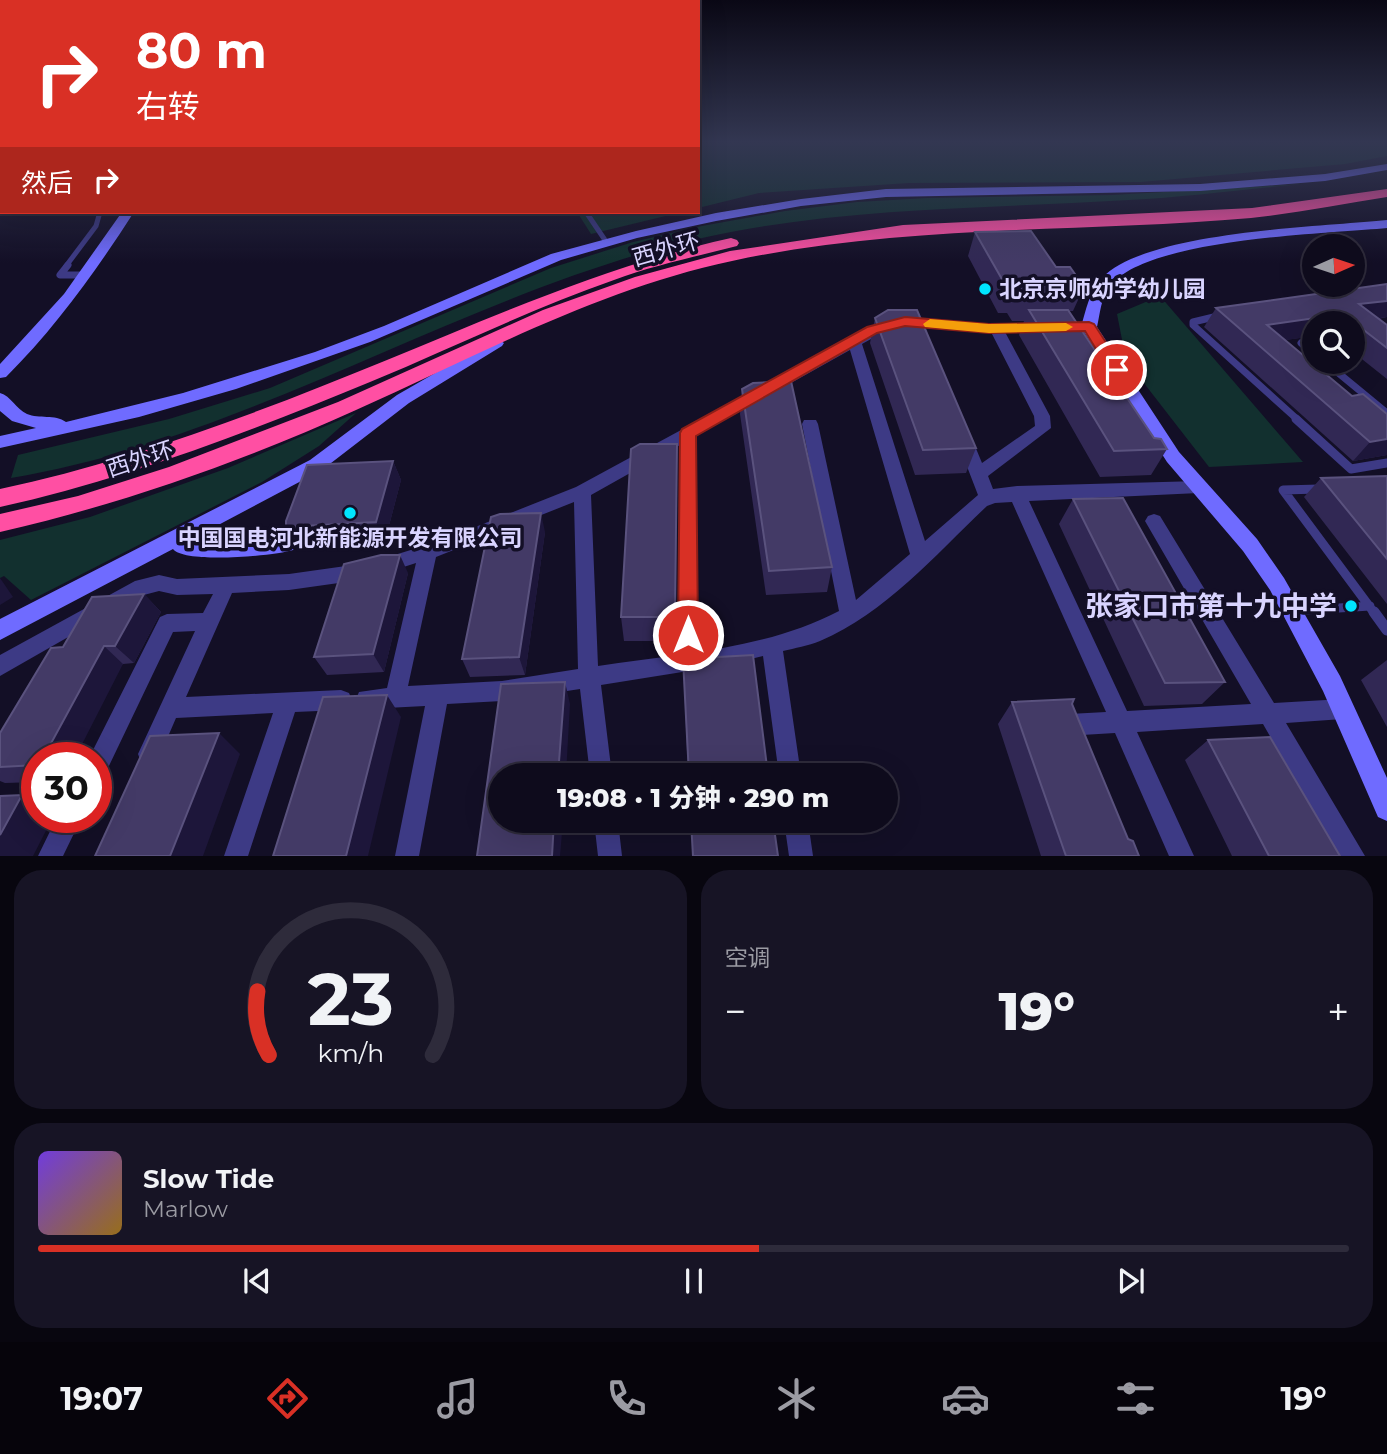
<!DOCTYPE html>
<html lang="zh">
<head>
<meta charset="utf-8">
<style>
  :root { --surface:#0e0b1c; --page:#171425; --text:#f1f3f6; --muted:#9b9ba3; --line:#2e2b3b; --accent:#d93025 }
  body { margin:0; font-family:Montserrat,"Noto Sans SC",sans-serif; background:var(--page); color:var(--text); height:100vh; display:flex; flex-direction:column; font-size:26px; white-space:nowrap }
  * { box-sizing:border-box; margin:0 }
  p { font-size:23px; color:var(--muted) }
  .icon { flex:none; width:38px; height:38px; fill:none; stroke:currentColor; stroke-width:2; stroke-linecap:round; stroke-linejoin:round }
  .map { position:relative; height:856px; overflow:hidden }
  .panel { display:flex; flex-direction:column; gap:14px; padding:14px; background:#08060f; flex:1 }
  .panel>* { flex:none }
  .banner { position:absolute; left:0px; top:0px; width:700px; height:214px; box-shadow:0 7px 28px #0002,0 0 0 2px var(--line); background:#d93025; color:#fff; overflow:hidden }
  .needle { width:46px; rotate:87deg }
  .tools { position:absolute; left:1302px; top:234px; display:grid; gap:14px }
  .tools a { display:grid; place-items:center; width:63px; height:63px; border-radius:50%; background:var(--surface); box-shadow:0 7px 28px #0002,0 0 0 2px var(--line); font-size:35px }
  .speed { position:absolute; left:21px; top:742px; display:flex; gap:14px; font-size:35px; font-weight:700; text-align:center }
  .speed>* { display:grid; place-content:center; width:91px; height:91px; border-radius:50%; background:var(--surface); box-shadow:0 7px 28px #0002,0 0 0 2px var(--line); line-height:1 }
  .speed .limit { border:10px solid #d22; background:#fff; color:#111 }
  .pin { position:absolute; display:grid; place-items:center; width:60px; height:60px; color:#fff; margin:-30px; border:4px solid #fff; border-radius:50%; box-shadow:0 2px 7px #0007 }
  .me { position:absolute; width:77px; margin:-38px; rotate:0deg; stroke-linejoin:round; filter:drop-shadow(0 0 5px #0008) }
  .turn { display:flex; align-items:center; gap:24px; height:147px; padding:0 21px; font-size:32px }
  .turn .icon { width:91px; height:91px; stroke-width:2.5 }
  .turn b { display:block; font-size:49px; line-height:60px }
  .then { display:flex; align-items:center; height:66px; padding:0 21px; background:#0003; gap:14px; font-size:26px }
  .big { font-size:52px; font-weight:800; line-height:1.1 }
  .panel .widget { flex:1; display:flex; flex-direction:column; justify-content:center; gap:10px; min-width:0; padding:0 24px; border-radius:28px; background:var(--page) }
  .panel .dial { align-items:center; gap:0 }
  .dial svg { height:182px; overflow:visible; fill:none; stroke:var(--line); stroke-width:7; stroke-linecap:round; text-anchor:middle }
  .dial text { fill:var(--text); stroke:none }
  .song { display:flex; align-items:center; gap:21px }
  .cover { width:84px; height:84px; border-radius:10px; background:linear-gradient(135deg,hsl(260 70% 55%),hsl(40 70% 35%)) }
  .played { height:7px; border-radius:4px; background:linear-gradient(90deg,var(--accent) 55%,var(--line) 55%) }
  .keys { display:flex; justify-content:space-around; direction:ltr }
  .heat { display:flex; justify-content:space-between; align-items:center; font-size:38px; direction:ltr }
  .panel .tiles { flex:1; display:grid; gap:14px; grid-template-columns:1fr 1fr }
  .widget:last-child { grid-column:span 2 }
  .trip { position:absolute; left:488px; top:763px; width:410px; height:70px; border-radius:35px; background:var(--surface); box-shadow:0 7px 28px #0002,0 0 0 2px var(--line); font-weight:800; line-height:70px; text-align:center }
  .tabs { display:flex; height:112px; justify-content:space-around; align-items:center; background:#06040b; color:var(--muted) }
  .tabs .icon { width:49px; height:49px }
  .tabs .on { color:var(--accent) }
  .tabs b { font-size:32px; color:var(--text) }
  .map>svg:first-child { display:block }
  .green { fill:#12302f }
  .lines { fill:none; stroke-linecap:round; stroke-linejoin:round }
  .lane-far3 { stroke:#3d3a85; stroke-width:5 }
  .lane-far2 { stroke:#3d3a85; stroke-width:7 }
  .lane-far1 { stroke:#3d3a85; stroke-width:9 }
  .lane { stroke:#3d3a85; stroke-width:11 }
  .street { fill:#3d3a85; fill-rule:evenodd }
  .secondary { fill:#6f6bff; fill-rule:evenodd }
  .highway { fill:#ff4fa3; fill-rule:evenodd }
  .wall { fill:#312854 }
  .shaded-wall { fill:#1d163a }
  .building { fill:#433a66; stroke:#5a527e; stroke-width:2 }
  .route { fill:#d93025; stroke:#8d1f18; stroke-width:2 }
  .slow { fill:#f59e0b }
  .poi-dot { fill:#00e5ff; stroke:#130f26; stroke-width:2.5 }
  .labels { text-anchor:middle; stroke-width:7; stroke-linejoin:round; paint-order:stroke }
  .street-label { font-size:23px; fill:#d9d4ff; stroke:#130f26 }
  .poi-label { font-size:23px; font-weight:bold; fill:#d9d4ff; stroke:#130f26; text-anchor:start }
  .near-poi-label { font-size:28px; font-weight:bold; fill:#d9d4ff; stroke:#130f26; text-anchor:end }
</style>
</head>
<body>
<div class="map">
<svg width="1387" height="856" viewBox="0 0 1387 856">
  <rect width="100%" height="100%" fill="#130f26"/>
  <!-- green -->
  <path class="green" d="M698,143h689v13l-42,8 -204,18 -232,1 -150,10 -61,15z
    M1303,184c-58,5 -116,13 -174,16 -164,10 -327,6 -486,53 -215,63 -410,188 -632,225l7,-23 151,-36 101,-31 281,-120 82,-26 69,-16 83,-15 72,-9 70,-4 185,-3z
    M577,212h105l-91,22z
    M1160,296l143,166 -94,5 -83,-107 -9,-46z
    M356,413l-37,33 -57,36 -231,118 -27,-24 -4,2v-38l90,-23 138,-49z"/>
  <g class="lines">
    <!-- lane-far3 -->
    <path class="lane-far3" d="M586,212l21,31
      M66,266l30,-40 4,-14"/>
    <!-- lane-far2 -->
    <path class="lane-far2" d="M68,265l-8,10h26
      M1218,316l-25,6v3l105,95
      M1301,343l13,11
      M1325,362l62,51"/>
    <!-- lane-far1 -->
    <path class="lane-far1" d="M1296,419l55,50 36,-6
      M1319,489l-36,1 92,124
      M1292,611l78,-5"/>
    <!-- lane -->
    <path class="lane" d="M1374,612l13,18"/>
    <!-- street -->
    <path class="street" d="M905,318l84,6h105l2,3 -7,4 -84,1 45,84 1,12 -63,48 5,13 24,-3 182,-5 6,1 2,5 -2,5 -6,1 -170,8 98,210 124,-7 -106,-183 3,-5 6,-2 6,2 114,187 69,-4 8,3 3,7 -3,7 -8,3 -57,4 79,133h-26l-76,-132 -126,8 57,124h-25l-54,-123 -33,2 -2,6 -8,3 -8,-3 -6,-16 3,-8 8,-3 37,-2 -94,-210 -17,1 -8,3c-51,48 -101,107 -167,135 -12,5 -25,7 -37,10l18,124h-22l-16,-119 -37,9 -125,20 11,90h-22l-10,-86 -78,12 -55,3 -28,152h-24l30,-150 -58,3 -8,-3 -3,-7 3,-7 28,-4 29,-125 -34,11 -7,-3 -2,-5 2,-5 65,-20 136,-54 304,-165zM905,326l86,6 43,84 1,10 -53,37 -12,-29h-12l-2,4 22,57 -53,46 -63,-197 27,-15zM850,350l60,204 -54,46 -38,-176 -2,-4h-12l-2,4 37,187c-72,38 -161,43 -241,55l-7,-171 89,-50 -2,190 3,6 7,3 7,-3 3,-6 -2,-199zM574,502l4,167 -76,12 -94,5 28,-129z
      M360,564l7,2 2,6 -2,6 -7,2 -71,10 -57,3 -46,104 155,-7 8,3 3,7 -3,7 -8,3 -46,2 -47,144h-24l49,-143 -97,5 -19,44 -8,3 -8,-3 -3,-8 57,-123 -22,1 -66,138 -11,2v-14h-7l71,-141 7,-3 36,-1 10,-19 -36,1 -18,-4 -19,5 -140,80v-21l135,-74 24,-6 18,4 112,-5z
      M57,817h21l2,4 -17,35h-25z
      M594,821h24l4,35h-24z
      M784,821h24l5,35h-24z"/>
    <!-- secondary -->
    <path class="secondary" d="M1387,164v6l-62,11 -125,10 -314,6 -85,9 -85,15 -79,17 -76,22 -191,82 -134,47 -97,28 -139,31v-12l36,-8 -24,-7 -12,-10v-18c11,3 16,16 27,21 12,5 28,0 39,8l117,-29 132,-41 69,-26 167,-72 85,-23 80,-18 85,-14 85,-10 314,-5 125,-10z
      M122,212h12c-38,59 -78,115 -128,165l-6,1v-14l64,-70z
      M1387,220v8c-61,6 -240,10 -277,58 -9,11 -10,28 -13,41l82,125 78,87 27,39 56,98 47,102v43l-9,-4 -55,-126 -53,-101 -27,-39 -76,-89 -86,-135c5,-17 8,-35 21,-49 44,-47 219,-51 285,-58z
      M496,338l8,5 -2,3 -93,57 -87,67 -132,70 96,-4 7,2 3,6 -3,6c-19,6 -108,14 -120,-1l-173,91v-21l310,-159 87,-65z"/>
    <!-- highway -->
    <path class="highway" d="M1387,189v8c-45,7 -91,16 -136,21 -173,15 -348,6 -519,43 -133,28 -253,94 -376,149 -115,52 -234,94 -356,122v-18l78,-18 91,-29 169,-65 205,-92 92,-33 95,-26 173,-26 349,-17z
      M731,238l6,2 2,3 -2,3c-42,11 -83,19 -123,34 -83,29 -162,68 -244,102 -119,49 -243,97 -370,125v-18c131,-28 263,-78 387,-129 115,-47 222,-95 344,-122z"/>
  </g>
  <!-- wall -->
  <path class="wall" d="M975,232l81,35 28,20 -11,24h-4l85,127 13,11 -16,26 -51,2 -81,-142 5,-14h-12l-5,-8h-9l-30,-57z
    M1387,284v33l-9,2 9,6v54l-34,-27v-28h-39v12l-29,4 102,115 -34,6 -149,-134 12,-19z
    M875,318l101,130 -10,25 -51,2 -45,-132z
    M742,389l90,178 -5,25 -61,3 -26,-181z
    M677,444l-1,169 1,4 1,24h-54l-3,-24z
    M393,461l8,19 -16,61 -87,5 -12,-19z
    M1387,476v128l-83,-107 17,-19z
    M1073,499l152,183 -23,22 -58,2 -85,-182z
    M545,532l-20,143 -55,2 -8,-18z
    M408,573l-24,99 -57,3 -13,-18z
    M144,594l17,18 -27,51 -11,1 -86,94v24l-32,1 -5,-2v-48l63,-86z
    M683,659l85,116h-80z
    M1387,660v67l-26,-47z
    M1012,702l60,2 56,135 11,17h-98l-43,-132z
    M1208,740l132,116h-108l-47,-96z"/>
  <!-- shaded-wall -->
  <path class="shaded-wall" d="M1387,301v16l-34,5 6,-18z
    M1343,314l-7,10h-22v12l-57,8 10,-19z
    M1387,439v16l-34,6 17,-19z
    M393,461l8,19 -16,61 -9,-19z
    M541,513l4,19 -20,143 -6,-18z
    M400,555l8,18 -24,99 -11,-18z
    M0,578l13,19 -13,8z
    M144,594l17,18 -27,51 -19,-17z
    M104,646l19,18 -48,94h-32z
    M565,682l5,22 -4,71h-8z
    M387,695l14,22 -33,139h-22z
    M219,733l21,21 -37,102h-33z
    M22,795l15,9v13h16l-20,39h-33v-21z
    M554,821h9l-3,35h-8z"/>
  <!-- building -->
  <path class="building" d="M1031,231l25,36h14l14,20h-26l6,10h-43l-6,-9h-8l-32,-56z
    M1387,284v17l-28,3 28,21v23l-44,-34 -76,11 85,71 11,-2 24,20v25l-17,3 -154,-134z
    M888,310h29l59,138 -53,2 -48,-132z
    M1029,310h39l86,128 7,1 6,10 -53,2z
    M791,381l41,186 -63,4 -27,-182 11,-6z
    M640,444h37l-2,167 2,6h-56l10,-168z
    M393,461l-17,61 -90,5v-6l21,-56z
    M1387,476v83l-66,-81z
    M1123,498l102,184 -60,1 -92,-184z
    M541,513l-22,144 -57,2 29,-142 9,-3z
    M381,555h19l-27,99 -59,3 30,-93z
    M144,594l-29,52h-11l-61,112h-6v7l-37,2v-34l51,-85 12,-1 29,-50z
    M753,655l15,120h-79l-6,-116z
    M565,682l-7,93h-58v46h54l-2,35h-75l24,-172z
    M387,695l-41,161h-73l50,-159z
    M1074,699l-2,5 56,135 5,2 6,15h-73l-54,-154z
    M219,733l-49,123h-75l55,-120z
    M1270,737l70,119h-71l-61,-116z
    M22,795l-22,40v-39z
    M691,821h82l5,35h-85z"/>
  <!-- sky -->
  <linearGradient id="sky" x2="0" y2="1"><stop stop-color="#0a0815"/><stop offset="0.54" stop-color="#333752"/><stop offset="1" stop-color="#333752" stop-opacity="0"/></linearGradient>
  <rect width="1387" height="263" fill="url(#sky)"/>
  <!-- route -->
  <path class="route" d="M905,317l84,7 100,-2 5,2 30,46 -2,4h-11l-26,-43 -96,2 -84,-7 -28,7 -181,103 2,199 -3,6 -7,3 -7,-3 -3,-6 2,-202 2,-4 185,-102z"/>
  <!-- slow -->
  <path class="slow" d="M930,319l59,5 77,-1 7,4 -7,4 -77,2 -64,-6 -2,-3z"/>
  <!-- markers -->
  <g class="poi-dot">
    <circle cx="985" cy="289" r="7"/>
    <circle cx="350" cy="513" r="7"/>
    <circle cx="1351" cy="606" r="7"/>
  </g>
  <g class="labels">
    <!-- street labels -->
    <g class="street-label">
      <text transform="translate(666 249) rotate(-16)" y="8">西外环</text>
      <text transform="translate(140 459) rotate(-18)" y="8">西外环</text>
    </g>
    <!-- poi labels -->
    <g class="poi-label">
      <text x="999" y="297">北京京师幼学幼儿园</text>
      <text x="350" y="546" text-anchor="middle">中国国电河北新能源开发有限公司</text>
    </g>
    <!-- near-poi labels -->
    <g class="near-poi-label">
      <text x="1337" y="616">张家口市第十九中学</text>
    </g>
  </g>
</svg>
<div class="tools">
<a><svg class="needle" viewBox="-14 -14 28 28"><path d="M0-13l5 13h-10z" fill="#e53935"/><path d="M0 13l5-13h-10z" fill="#9b9ba3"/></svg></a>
<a><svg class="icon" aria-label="search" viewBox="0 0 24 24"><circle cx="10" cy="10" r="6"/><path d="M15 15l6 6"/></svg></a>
</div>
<div class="speed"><div class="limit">30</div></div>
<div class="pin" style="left:1117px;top:370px;background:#d93025"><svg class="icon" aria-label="arrive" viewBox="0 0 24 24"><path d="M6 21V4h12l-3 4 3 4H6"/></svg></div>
<svg class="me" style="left:688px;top:635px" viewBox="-20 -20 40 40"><circle r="17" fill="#d93025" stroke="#fff" stroke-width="3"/><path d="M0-11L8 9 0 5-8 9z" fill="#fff"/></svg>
<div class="trip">19:08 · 1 分钟 · 290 m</div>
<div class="banner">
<div class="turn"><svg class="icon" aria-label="right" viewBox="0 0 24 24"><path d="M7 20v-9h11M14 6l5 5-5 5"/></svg><div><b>80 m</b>右转</div></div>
<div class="then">然后<svg class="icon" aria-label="right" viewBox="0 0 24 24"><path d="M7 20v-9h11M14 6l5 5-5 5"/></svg></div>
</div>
</div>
<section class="panel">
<div class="tiles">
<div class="widget dial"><svg viewBox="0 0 100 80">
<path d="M14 69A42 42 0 1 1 86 69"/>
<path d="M14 69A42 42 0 0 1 9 41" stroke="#d93025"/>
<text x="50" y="56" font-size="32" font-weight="700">23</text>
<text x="50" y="72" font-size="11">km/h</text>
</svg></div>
<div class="widget"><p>空调</p>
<div class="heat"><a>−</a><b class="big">19°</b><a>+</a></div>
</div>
<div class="widget">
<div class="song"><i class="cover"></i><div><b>Slow Tide</b><p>Marlow</p></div></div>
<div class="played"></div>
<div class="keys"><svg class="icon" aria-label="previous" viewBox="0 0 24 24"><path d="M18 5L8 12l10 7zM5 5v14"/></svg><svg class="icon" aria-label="pause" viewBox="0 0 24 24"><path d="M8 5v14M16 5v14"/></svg><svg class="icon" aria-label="next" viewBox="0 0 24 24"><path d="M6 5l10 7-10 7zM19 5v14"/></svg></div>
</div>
</div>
</section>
<nav class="tabs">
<b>19:07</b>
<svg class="icon on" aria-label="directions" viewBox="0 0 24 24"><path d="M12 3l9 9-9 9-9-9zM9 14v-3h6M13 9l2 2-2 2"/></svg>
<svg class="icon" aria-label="music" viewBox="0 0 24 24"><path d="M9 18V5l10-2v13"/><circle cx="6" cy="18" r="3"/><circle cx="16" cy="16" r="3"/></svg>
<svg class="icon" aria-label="phone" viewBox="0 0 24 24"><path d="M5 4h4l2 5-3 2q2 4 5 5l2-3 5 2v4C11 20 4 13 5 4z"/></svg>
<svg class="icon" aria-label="climate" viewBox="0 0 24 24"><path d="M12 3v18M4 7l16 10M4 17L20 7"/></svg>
<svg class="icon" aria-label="car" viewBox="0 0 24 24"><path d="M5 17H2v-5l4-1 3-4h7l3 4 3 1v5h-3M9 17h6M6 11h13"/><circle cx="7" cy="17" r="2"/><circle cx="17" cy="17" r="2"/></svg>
<svg class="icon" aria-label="filters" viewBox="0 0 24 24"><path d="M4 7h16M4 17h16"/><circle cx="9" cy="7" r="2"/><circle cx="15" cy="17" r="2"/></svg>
<b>19°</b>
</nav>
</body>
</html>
